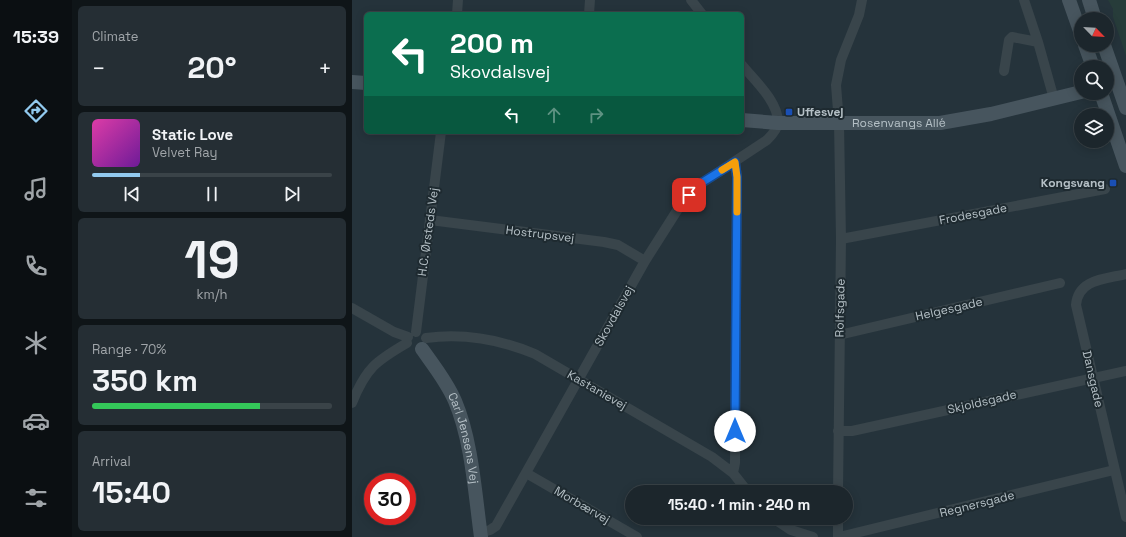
<!DOCTYPE html>
<html lang="en">
<head>
<meta charset="utf-8">
<style>
  :root { --surface:#1c262c; --page:#252e34; --text:#f1f3f6; --muted:#a0a5a9; --line:#3a4348; --accent:#92caef }
  body { margin:0; font-family:"Space Grotesk",sans-serif; background:var(--page); color:var(--text); height:100vh; display:flex; flex-direction:column; font-size:15px; white-space:nowrap }
  * { box-sizing:border-box; margin:0 }
  p { font-size:13px; color:var(--muted) }
  .icon { flex:none; width:22px; height:22px; fill:none; stroke:currentColor; stroke-width:2; stroke-linecap:round; stroke-linejoin:round }
  .map { position:relative; flex:1; overflow:hidden }
  .details { display:flex; flex-direction:column; gap:6px; padding:6px; background:#0f1518; width:280px }
  .details>* { flex:none }
  .banner { position:absolute; left:12px; top:12px; width:380px; height:122px; border-radius:6px; box-shadow:0 2px 10px #0003,0 0 0 1px var(--line); background:#0b6e4f; color:#fff; overflow:hidden }
  .needle { width:26px; rotate:115deg }
  .buttons { position:absolute; left:722px; top:12px; display:grid; gap:8px }
  .buttons a { display:grid; place-items:center; width:40px; height:40px; border-radius:50%; background:var(--surface); box-shadow:0 2px 10px #0003,0 0 0 1px var(--line); font-size:20px }
  .speed { position:absolute; left:12px; top:473px; display:flex; gap:8px; font-size:20px; font-weight:700; text-align:center }
  .speed>* { display:grid; place-content:center; width:52px; height:52px; border-radius:50%; background:var(--surface); box-shadow:0 2px 10px #0003,0 0 0 1px var(--line); line-height:1 }
  .speed .limit { border:6px solid #d22; background:#fff; color:#111 }
  .pin { position:absolute; display:grid; place-items:center; width:34px; height:34px; color:#fff; margin:-17px; border-radius:8px; box-shadow:0 2px 6px #0006 }
  .me { position:absolute; width:44px; margin:-22px; rotate:0deg; stroke-linejoin:round; filter:drop-shadow(0 0 3px #0008) }
  .turn { display:flex; align-items:center; gap:14px; height:84px; padding:0 20px; font-size:18px }
  .turn .icon { width:52px; height:52px; stroke-width:2.5 }
  .turn b { display:block; font-size:28px; line-height:34px }
  .lanes { display:flex; align-items:center; height:38px; padding:0 20px; background:#0003; justify-content:center; gap:20px; direction:ltr }
  .lanes .off { opacity:.35 }
  .big { font-size:30px; font-weight:800; line-height:1.1 }
  .details .widget { flex:1; display:flex; flex-direction:column; justify-content:center; gap:6px; min-width:0; padding:0 14px; border-radius:6px; background:var(--page) }
  .details .dial { align-items:center; gap:0 }
  .dial b { font-size:52px; line-height:1 }
  .song { display:flex; align-items:center; gap:12px }
  .cover { width:48px; height:48px; border-radius:6px; background:linear-gradient(135deg,hsl(320 70% 55%),hsl(280 70% 35%)) }
  .played { height:4px; border-radius:2px; background:linear-gradient(90deg,var(--accent) 20%,var(--line) 20%) }
  .keys { display:flex; justify-content:space-around; direction:ltr }
  .heat { display:flex; justify-content:space-between; align-items:center; font-size:22px; direction:ltr }
  .charge { height:6px; border-radius:3px; background:linear-gradient(90deg,#34c759 70%,var(--line) 0) }
  .trip { position:absolute; left:273px; top:485px; width:228px; height:40px; border-radius:20px; background:var(--surface); box-shadow:0 2px 10px #0003,0 0 0 1px var(--line); font-weight:800; line-height:40px; text-align:center }
  main { display:flex; flex:1; min-height:0 }
  .menu { display:flex; flex-direction:column; width:72px; justify-content:space-around; align-items:center; background:#0b0f12; color:var(--muted) }
  .menu .icon { width:28px; height:28px }
  .menu .active { color:var(--accent) }
  .menu b { font-size:18px; color:var(--text) }
  .map>svg:first-child { display:block }
  .green { fill:#273c3a }
  .lines { fill:none; stroke-linecap:round; stroke-linejoin:round }
  .street { stroke:#39454b; stroke-width:10 }
  .secondary { stroke:#47555e; stroke-width:14 }
  .route-casing { stroke:#114b97; stroke-width:10 }
  .route { stroke:#1a73e8; stroke-width:7 }
  .slow { stroke:#f59e0b; stroke-width:7 }
  .transit-dot { fill:#1a4fb4; stroke:#1e2a30; stroke-width:1.5 }
  .labels { text-anchor:middle; stroke-width:4; stroke-linejoin:round; paint-order:stroke }
  .poi-label { font-size:12px; font-weight:bold; fill:#b5c0c6; stroke:#1e2a30; text-anchor:start }
  .street-label { font-size:12px; fill:#b5c0c6; stroke:#1e2a30 }
</style>
</head>
<body>
<main>
<nav class="menu">
<b>15:39</b>
<svg class="icon active" aria-label="directions" viewBox="0 0 24 24"><path d="M12 3l9 9-9 9-9-9zM9 14v-3h6M13 9l2 2-2 2"/></svg>
<svg class="icon" aria-label="music" viewBox="0 0 24 24"><path d="M9 18V5l10-2v13"/><circle cx="6" cy="18" r="3"/><circle cx="16" cy="16" r="3"/></svg>
<svg class="icon" aria-label="phone" viewBox="0 0 24 24"><path d="M5 4h4l2 5-3 2q2 4 5 5l2-3 5 2v4C11 20 4 13 5 4z"/></svg>
<svg class="icon" aria-label="climate" viewBox="0 0 24 24"><path d="M12 3v18M4 7l16 10M4 17L20 7"/></svg>
<svg class="icon" aria-label="car" viewBox="0 0 24 24"><path d="M5 17H2v-5l4-1 3-4h7l3 4 3 1v5h-3M9 17h6M6 11h13"/><circle cx="7" cy="17" r="2"/><circle cx="17" cy="17" r="2"/></svg>
<svg class="icon" aria-label="filters" viewBox="0 0 24 24"><path d="M4 7h16M4 17h16"/><circle cx="9" cy="7" r="2"/><circle cx="15" cy="17" r="2"/></svg>
</nav>
<section class="details">
<div class="widget"><p>Climate</p>
<div class="heat"><a>−</a><b class="big">20°</b><a>+</a></div>
</div>
<div class="widget">
<div class="song"><i class="cover"></i><div><b>Static Love</b><p>Velvet Ray</p></div></div>
<div class="played"></div>
<div class="keys"><svg class="icon" aria-label="previous" viewBox="0 0 24 24"><path d="M18 5L8 12l10 7zM5 5v14"/></svg><svg class="icon" aria-label="pause" viewBox="0 0 24 24"><path d="M8 5v14M16 5v14"/></svg><svg class="icon" aria-label="next" viewBox="0 0 24 24"><path d="M6 5l10 7-10 7zM19 5v14"/></svg></div>
</div>
<div class="widget dial"><b>19</b><p>km/h</p></div>
<div class="widget"><p>Range · 70%</p><b class="big">350 km</b><div class="charge"></div></div>
<div class="widget"><p>Arrival</p><b class="big">15:40</b></div>
</section>
<div class="map">
<svg width="774" height="537" viewBox="0 0 774 537">
  <rect width="100%" height="100%" fill="#25333b"/>
  <!-- green -->
  <path class="green" d="M756,0h18v56l-13,-39v-8z"/>
  <g class="lines">
    <!-- street -->
    <path class="street" d="M339,0l11,14
      M672,0l14,42 16,57
      M105,14l1,-14
      M237,14l1,-14
      M652,71l5,-31 3,-3 26,5
      M78,220l174,22 14,3 27,16
      M489,239l264,-50
      M774,274c-21,5 -48,5 -50,31l50,212
      M0,308l42,24 14,5
      M64,332l25,-200
      M487,335l221,-52
      M74,338c38,-5 73,1 109,16l177,103 21,16 15,19
      M0,403c14,-35 24,-42 55,-60
      M486,431h14l274,-60
      M174,473l111,64
      M381,473l2,-10 2,-286 -2,-15
      M486,492l3,-253 -2,-116 -3,-38 5,-25 18,-45 3,-15
      M421,518l18,12 22,7
      M486,518v19
      M128,533l10,-3 6,-4 149,-265 33,-52 21,-24 68,-45c4,-4 11,-12 11,-18 0,-21 -24,-42 -36,-57
      M487,537l275,-67"/>
    <!-- secondary -->
    <g class="secondary">
      <path d="M717,0l12,34"/>
      <path d="M737,0l6,19"/>
      <path d="M733,45l8,22"/>
      <path d="M752,45l22,63"/>
      <path d="M0,82l14,1"/>
      <path d="M749,93l25,73"/>
      <path id="s1" d="M390,120l36,3h162l51,-9 90,-22"/>
      <path id="s2" d="M70,349c12,17 25,33 33,52 17,40 20,93 26,136"/>
    </g>
  </g>
  <g class="lines">
    <!-- route casing -->
    <g class="route-casing">
      <path id="route" d="M337,195l9,-10 37,-23 2,15 -2,254"/>
    </g>
    <!-- route -->
    <use href="#route" class="route"/>
    <!-- slow -->
    <path class="slow" d="M370,170l13,-8 2,15v35"/>
  </g>
  <!-- markers -->
  <g class="transit-dot">
    <rect x="433" y="108" width="8" height="8" rx="2"/>
    <rect x="757" y="179" width="8" height="8" rx="2"/>
  </g>
  <g class="labels">
    <!-- poi labels -->
    <g class="poi-label">
      <text x="445" y="116">Uffesvej</text>
      <text x="753" y="187" text-anchor="end">Kongsvang</text>
    </g>
    <!-- street labels -->
    <g class="street-label">
      <text dy="4" stroke="none"><textPath href="#s1" startOffset="157">Rosenvangs Allé</textPath></text>
      <text transform="translate(621 214) rotate(-11)" y="4">Frodesgade</text>
      <text transform="translate(76 232) rotate(-82)" y="4">H.C. Ørsteds Vej</text>
      <text transform="translate(188 234) rotate(7)" y="4">Hostrupsvej</text>
      <text transform="translate(488 308) rotate(-89)" y="4">Rolfsgade</text>
      <text transform="translate(597 309) rotate(-13)" y="4">Helgesgade</text>
      <text transform="translate(262 316) rotate(-61)" y="4">Skovdalsvej</text>
      <text transform="translate(741 379) rotate(77)" y="4">Dansgade</text>
      <text transform="translate(245 390) rotate(30)" y="4">Kastanievej</text>
      <text transform="translate(630 402) rotate(-13)" y="4">Skjoldsgade</text>
      <text dy="4" stroke="none"><textPath href="#s2" startOffset="100">Carl Jensens Vej</textPath></text>
      <text transform="translate(625 504) rotate(-14)" y="4">Regnersgade</text>
      <text transform="translate(230 505) rotate(30)" y="4">Morbærvej</text>
    </g>
  </g>
</svg>
<div class="buttons">
<a><svg class="needle" viewBox="-14 -14 28 28"><path d="M0-13l5 13h-10z" fill="#e53935"/><path d="M0 13l5-13h-10z" fill="#a0a5a9"/></svg></a>
<a><svg class="icon" aria-label="search" viewBox="0 0 24 24"><circle cx="10" cy="10" r="6"/><path d="M15 15l6 6"/></svg></a>
<a><svg class="icon" aria-label="layers" viewBox="0 0 24 24"><path d="M12 4l9 5-9 5-9-5zM3 14l9 5 9-5"/></svg></a>
</div>
<div class="speed"><div class="limit">30</div></div>
<div class="pin" style="left:337px;top:195px;background:#d93025"><svg class="icon" aria-label="arrive" viewBox="0 0 24 24"><path d="M6 21V4h12l-3 4 3 4H6"/></svg></div>
<svg class="me" style="left:383px;top:431px" viewBox="-20 -20 40 40"><circle r="19" fill="#fff"/><path d="M0-13L10 11 0 6-10 11z" fill="#1a73e8"/></svg>
<div class="trip">15:40 · 1 min · 240 m</div>
<div class="banner">
<div class="turn"><svg class="icon" aria-label="left" viewBox="0 0 24 24"><path d="M17 20v-9H6M10 6l-5 5 5 5"/></svg><div><b>200 m</b>Skovdalsvej</div></div>
<div class="lanes"><svg class="icon" aria-label="left" viewBox="0 0 24 24"><path d="M17 20v-9H6M10 6l-5 5 5 5"/></svg><svg class="icon off" aria-label="ahead" viewBox="0 0 24 24"><path d="M12 20V5M6 11l6-6 6 6"/></svg><svg class="icon off" aria-label="right" viewBox="0 0 24 24"><path d="M7 20v-9h11M14 6l5 5-5 5"/></svg></div>
</div>
</div>
</main>
</body>
</html>
